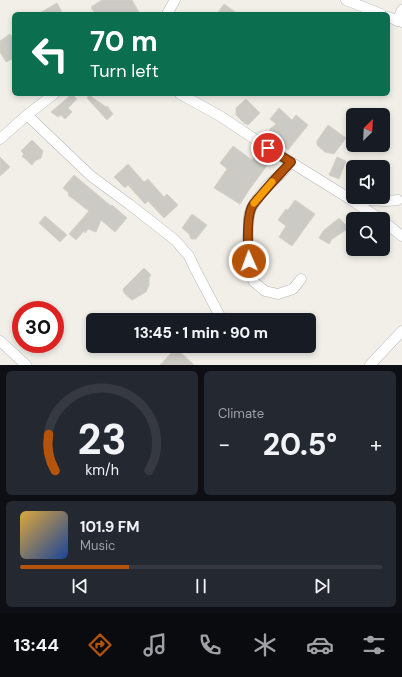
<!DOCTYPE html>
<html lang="en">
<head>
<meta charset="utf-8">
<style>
  :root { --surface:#171b24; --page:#242831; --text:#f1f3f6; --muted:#9ea1a6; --line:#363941; --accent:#b45309 }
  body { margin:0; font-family:"DM Sans",sans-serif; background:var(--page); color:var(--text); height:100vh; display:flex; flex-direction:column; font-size:15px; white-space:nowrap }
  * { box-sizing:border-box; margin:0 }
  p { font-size:13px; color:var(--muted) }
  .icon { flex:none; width:22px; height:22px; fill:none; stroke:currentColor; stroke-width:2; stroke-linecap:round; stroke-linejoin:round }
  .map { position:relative; height:365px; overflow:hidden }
  .panel { display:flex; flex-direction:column; gap:6px; padding:6px; background:#0d0f14; flex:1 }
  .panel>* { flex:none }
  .guide { position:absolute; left:12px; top:12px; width:378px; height:84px; border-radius:6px; box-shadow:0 2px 6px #0003; background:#0b6e4f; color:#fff; overflow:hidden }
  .needle { width:26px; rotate:24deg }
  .buttons { position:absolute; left:346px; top:108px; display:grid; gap:8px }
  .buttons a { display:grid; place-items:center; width:44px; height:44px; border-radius:6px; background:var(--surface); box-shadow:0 2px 6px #0003; font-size:20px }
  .speed { position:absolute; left:12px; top:301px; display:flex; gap:8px; font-size:20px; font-weight:700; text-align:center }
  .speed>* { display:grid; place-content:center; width:52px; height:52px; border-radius:50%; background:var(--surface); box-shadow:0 2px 6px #0003; line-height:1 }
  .speed .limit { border:6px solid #d22; background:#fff; color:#111 }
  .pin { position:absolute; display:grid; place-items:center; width:34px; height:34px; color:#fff; margin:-17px; border:2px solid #fff; border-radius:50%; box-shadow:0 1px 4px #0007 }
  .me { position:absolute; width:44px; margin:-22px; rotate:358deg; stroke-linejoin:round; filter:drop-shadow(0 0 3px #0008) }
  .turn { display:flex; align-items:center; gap:14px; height:84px; padding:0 12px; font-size:18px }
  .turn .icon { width:52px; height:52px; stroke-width:2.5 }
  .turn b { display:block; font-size:28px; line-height:34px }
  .big { font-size:30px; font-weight:800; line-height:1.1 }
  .panel .card { flex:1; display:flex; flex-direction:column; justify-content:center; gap:6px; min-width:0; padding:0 14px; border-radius:6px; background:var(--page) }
  .panel .dial { align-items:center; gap:0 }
  .dial svg { height:104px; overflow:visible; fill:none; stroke:var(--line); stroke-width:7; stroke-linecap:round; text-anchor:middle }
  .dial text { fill:var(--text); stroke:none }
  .song { display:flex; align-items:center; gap:12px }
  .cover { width:48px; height:48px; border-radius:6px; background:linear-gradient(135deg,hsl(40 70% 55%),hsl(220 70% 35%)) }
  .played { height:4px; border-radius:2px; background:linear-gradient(90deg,var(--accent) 30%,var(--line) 30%) }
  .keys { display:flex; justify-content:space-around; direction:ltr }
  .heat { display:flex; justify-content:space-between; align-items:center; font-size:22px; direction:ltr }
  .panel .tiles { flex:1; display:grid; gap:6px; grid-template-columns:1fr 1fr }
  .card:last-child { grid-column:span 2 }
  .trip { position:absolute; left:86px; top:313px; width:230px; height:40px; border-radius:6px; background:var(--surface); box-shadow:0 2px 6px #0003; font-weight:800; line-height:40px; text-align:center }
  .dock { display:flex; height:64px; justify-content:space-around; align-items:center; background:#090b0e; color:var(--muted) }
  .dock .icon { width:28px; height:28px }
  .dock .on { color:var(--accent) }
  .dock b { font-size:18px; color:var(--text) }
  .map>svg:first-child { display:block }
  .building { fill:#cccac5; stroke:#d6d1c6 }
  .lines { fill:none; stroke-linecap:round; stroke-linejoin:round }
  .street-casing { stroke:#b5b8bc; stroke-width:11 }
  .street { stroke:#fff; stroke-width:10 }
  .route-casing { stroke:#753606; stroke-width:10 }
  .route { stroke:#b45309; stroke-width:7 }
  .slow { stroke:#f59e0b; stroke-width:7 }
</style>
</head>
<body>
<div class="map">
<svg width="402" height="365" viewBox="0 0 402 365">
  <rect width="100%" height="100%" fill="#f1efe8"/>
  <!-- building -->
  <path class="building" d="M102,0h30l8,14h-45l-4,-7z
    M57,3l6,11h-25z
    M224,4l14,10h-21z
    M10,34l4,6v15l-2,4 -6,3 -6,-10v-11z
    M72,94l5,5 -9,9 4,4 -7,7 -4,-4 -3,2 -7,-5z
    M89,95l17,12 1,-1 6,8 -6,6 -20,-22z
    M246,99l14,14 -12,12 -4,-2 -8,-8v-7z
    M279,108l13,12 4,-5 12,10 -20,25 -19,-20 7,-6 -6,-5z
    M328,125l18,13 -12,16 -9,-2 -8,-7v-4z
    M32,140l11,11 -2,7 -6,3 -3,4 -10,-9 2,-2 -3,-3z
    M233,146l19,14 7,-9 12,9 -22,30 -9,14 -26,-16 13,-19 -7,-6z
    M0,157l10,10 -10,9z
    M337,157l9,4 -7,18 -10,-4z
    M128,164l16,18 4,-3 16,18 3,-3 11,11 -14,13 -16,-17 -3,3 -17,-19 -3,3 -11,-11z
    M74,175l37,31 1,-1 15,13 -12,14 -14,-12 -5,12 -8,-3 -3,4 -1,-2 -8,9 -7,-6 20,-23 -21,-16 1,-2 -6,-5z
    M295,200l20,14 -23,32 -13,-9 7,-11 -8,-6 8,-11 2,1z
    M192,214l15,11 -11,14h-5l-2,-5 -7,-6z
    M45,216l22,19 -7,7 -21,-19z
    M339,218l10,10 -17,11 -3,5 -10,-6 4,-7z
    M144,268l7,7 -2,3v7l-3,7 -14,8 -8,-7 -1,-4z
    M176,348l18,17h-34z"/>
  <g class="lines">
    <!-- street casing -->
    <g class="street-casing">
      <path id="street" d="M346,0l35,14
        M167,14l8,-14
        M388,17l14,5
        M397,21l5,-11
        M180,94l40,22 48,32 82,51 30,20
        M27,115l64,61 38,28 46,36 14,16 6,13 27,51
        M0,139l27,-24 27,-21
        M291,162l-10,12 -13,11 -13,17 -4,7 -2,7 -1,21 1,24 1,12 4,9 11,9 13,3 15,-5 8,-10
        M350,199l37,2 11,-1
        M383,221l19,15
        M0,341l26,24
        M370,365l32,-34"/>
    </g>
    <!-- street -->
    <use href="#street" class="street"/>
  </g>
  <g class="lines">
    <!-- route casing -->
    <g class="route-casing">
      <path id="route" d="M249,261c-1,-14 -3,-39 2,-52 2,-6 7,-10 11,-15 9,-11 19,-21 29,-32l-23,-14"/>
    </g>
    <!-- route -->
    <use href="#route" class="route"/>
    <!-- slow -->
    <path class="slow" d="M254,203l18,-21"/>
  </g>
</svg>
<div class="buttons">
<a><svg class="needle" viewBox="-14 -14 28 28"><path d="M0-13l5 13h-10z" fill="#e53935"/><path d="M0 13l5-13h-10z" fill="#9ea1a6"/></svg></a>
<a><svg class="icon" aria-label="sound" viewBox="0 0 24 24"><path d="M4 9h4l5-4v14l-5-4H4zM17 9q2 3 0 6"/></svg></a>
<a><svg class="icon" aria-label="search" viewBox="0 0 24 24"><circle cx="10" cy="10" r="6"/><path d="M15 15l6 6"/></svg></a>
</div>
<div class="speed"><div class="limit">30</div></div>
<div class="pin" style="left:268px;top:148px;background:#d93025"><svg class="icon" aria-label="arrive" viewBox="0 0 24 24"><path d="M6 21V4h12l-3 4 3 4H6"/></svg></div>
<svg class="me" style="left:249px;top:261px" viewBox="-20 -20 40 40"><circle r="17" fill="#b45309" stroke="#fff" stroke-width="3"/><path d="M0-11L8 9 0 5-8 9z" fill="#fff"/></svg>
<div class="trip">13:45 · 1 min · 90 m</div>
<div class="guide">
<div class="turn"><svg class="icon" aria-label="left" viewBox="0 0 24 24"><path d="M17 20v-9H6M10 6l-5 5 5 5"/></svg><div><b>70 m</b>Turn left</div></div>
</div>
</div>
<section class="panel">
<div class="tiles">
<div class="card dial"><svg viewBox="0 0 100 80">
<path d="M14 69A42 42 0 1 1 86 69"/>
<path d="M14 69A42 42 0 0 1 9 41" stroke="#b45309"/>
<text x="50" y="56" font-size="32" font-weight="700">23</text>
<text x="50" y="72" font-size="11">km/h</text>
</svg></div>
<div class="card"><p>Climate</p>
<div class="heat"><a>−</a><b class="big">20.5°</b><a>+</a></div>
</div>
<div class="card">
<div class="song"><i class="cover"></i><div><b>101.9 FM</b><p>Music</p></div></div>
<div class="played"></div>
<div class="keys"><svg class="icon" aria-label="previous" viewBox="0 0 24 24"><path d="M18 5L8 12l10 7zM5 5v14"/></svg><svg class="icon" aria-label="pause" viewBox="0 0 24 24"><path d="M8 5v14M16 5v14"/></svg><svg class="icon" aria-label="next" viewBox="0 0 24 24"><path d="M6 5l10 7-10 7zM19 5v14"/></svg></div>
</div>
</div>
</section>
<nav class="dock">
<b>13:44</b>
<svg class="icon on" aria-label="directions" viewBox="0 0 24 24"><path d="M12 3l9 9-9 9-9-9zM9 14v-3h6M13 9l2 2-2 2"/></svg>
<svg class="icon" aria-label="music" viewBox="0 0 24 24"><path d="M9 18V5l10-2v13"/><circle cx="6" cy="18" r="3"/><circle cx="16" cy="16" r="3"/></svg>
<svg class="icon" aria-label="phone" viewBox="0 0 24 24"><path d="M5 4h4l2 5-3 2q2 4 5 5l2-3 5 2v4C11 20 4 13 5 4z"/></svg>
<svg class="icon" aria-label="climate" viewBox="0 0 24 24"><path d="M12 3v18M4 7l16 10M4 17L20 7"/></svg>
<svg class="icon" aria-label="car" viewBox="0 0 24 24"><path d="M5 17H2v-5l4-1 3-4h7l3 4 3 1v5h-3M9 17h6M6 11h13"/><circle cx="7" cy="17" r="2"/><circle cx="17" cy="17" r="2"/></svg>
<svg class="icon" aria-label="filters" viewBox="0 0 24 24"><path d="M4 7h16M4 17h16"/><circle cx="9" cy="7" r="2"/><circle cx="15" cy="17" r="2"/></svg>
</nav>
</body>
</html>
